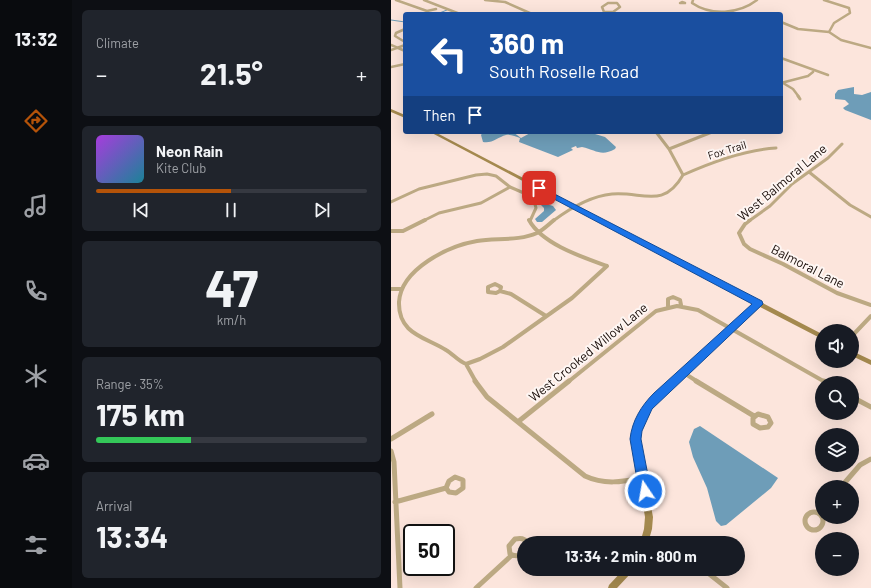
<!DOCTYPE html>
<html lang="en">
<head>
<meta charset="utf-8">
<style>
  :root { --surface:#171b24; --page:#20242c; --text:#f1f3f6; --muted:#9ea1a6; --line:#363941; --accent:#b45309 }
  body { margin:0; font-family:Barlow,sans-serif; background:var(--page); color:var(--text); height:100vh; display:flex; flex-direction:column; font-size:15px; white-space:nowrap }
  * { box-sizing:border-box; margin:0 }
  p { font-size:13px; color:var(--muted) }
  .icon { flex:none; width:22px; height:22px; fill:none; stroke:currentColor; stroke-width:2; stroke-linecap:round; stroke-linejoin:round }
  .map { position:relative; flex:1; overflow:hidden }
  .details { display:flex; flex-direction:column; gap:10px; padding:10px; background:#0d0f14; width:319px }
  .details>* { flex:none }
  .banner { position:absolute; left:12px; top:12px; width:380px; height:122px; border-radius:4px; box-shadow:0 4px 16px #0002; background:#1a4fa0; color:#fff; overflow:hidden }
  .fabs { position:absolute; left:424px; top:324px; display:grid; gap:8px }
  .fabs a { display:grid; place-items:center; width:44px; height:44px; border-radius:50%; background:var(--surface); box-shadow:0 4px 16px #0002; font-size:20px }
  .speed { position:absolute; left:12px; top:524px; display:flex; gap:8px; font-size:20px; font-weight:700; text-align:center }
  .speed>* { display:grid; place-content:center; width:52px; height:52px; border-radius:50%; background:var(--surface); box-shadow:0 4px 16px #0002; line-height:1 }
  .speed .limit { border:2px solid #111; border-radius:6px; background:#fff; color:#111 }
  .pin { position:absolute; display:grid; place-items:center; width:34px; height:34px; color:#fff; margin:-17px; border-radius:8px; box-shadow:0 2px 6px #0006 }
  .me { position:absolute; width:44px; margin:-22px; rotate:348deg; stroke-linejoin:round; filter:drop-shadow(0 0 3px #0008) }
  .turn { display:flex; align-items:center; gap:14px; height:84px; padding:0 20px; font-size:18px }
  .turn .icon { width:52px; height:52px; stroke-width:2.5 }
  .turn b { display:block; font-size:28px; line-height:34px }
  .then { display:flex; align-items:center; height:38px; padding:0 20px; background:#0003; gap:8px; font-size:15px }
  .big { font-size:30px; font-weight:700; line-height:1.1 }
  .details .tile { flex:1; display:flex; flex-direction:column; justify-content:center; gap:6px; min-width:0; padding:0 14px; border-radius:6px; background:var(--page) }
  .details .dial { align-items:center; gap:0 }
  .dial b { font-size:52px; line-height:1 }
  .song { display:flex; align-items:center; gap:12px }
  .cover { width:48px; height:48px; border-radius:6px; background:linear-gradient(135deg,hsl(280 70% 55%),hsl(190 70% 35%)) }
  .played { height:4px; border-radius:2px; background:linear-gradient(90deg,var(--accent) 50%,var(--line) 50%) }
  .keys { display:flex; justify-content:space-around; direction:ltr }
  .heat { display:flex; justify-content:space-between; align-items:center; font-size:22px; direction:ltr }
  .charge { height:6px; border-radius:3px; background:linear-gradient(90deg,#34c759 35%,var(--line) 0) }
  .trip { position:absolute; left:126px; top:536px; width:228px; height:40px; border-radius:20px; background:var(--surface); box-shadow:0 4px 16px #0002; font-weight:700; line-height:40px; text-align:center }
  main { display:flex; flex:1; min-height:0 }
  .tab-bar { display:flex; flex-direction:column; width:72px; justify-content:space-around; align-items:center; background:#090b0e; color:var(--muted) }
  .tab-bar .icon { width:28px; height:28px }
  .tab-bar .current { color:var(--accent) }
  .tab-bar b { font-size:18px; color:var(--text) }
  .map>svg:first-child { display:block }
  .water { fill:#6e9db8 }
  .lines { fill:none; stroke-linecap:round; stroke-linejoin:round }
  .stream { stroke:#6e9db8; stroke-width:1 }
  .minor-far3 { stroke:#bca983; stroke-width:2.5 }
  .minor-far2 { stroke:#bca983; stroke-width:3 }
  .minor-far1 { stroke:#bca983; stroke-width:4 }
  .minor { stroke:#bca983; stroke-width:5 }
  .secondary { fill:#a4894e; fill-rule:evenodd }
  .route { fill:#1a73e8; stroke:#114b97 }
  .labels { text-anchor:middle; stroke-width:4; stroke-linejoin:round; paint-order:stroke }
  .far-street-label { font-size:11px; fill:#170b07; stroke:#fef6f3 }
  .street-label { font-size:13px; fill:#170b07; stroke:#fef6f3 }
</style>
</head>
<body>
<main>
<nav class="tab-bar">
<b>13:32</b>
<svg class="icon current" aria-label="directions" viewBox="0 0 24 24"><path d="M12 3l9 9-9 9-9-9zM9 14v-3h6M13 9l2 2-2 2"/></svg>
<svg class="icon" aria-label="music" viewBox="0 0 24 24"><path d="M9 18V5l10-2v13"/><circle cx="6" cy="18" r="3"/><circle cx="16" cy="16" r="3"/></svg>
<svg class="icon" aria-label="phone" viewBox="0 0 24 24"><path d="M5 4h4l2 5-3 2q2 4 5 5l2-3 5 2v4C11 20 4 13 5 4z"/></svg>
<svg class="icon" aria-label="climate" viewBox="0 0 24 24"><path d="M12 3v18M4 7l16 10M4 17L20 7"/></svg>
<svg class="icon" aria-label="car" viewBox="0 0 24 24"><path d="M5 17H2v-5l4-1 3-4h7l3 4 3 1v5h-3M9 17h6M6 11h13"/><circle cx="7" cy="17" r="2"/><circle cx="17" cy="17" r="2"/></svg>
<svg class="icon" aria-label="filters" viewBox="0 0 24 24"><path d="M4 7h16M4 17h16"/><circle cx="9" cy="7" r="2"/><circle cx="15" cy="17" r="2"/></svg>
</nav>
<section class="details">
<div class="tile"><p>Climate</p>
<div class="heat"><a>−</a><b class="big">21.5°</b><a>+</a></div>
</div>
<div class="tile">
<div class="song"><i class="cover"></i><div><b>Neon Rain</b><p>Kite Club</p></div></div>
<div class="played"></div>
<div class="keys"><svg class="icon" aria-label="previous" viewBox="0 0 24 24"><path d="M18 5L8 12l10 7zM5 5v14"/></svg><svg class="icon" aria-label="pause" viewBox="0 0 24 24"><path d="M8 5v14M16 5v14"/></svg><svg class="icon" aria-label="next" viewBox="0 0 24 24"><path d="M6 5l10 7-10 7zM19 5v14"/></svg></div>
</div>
<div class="tile dial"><b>47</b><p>km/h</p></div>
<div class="tile"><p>Range · 35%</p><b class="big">175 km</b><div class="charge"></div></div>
<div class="tile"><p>Arrival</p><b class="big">13:34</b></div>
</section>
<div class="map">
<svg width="480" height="588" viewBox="0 0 480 588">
  <rect width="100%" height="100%" fill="#fce5dc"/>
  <!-- water -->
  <path class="water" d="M463,87v7l8,1 9,-3v28l-26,-10 -2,-2 6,-4 -4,-4 -10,-1v-5l3,-4z
    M92,132h30l8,6 11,-6h63v2l10,3 11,10 -1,2c-14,8 -19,1 -33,-2l-5,1 -1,-2 -5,2 2,2 -15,7 -39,-15 1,-4c-4,-1 -9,-4 -14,-3 -8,2 -14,9 -23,7l-2,-7z
    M152,203l10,3 3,4 -14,12h-5l-2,-3 9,-8v-3l-3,-3z
    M309,426l78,52 -7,10 -45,37 -5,1 -5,-5 -9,-33 -14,-31 -4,-15 5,-13z"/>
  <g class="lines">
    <!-- stream -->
    <path class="stream" d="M46,14l10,-4
      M0,20l14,2"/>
    <!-- minor-far3 -->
    <path class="minor-far3" d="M5,0l31,11 9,-2
      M33,0l36,14
      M94,0l20,2 27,12
      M302,0l-1,3c19,13 47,11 65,-3
      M433,0l25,8 1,5 -16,10 -5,9 12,8 30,8
      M291,2l3,1h-5z
      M217,3h9l3,4 -7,5h-9l-2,-5z
      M390,22l17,7 31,3
      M14,29l-9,4 -1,3 10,6
      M0,45l14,6
      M0,50l14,-5
      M390,58l47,17
      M0,67l14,-3
      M390,83l27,-7 5,-4
      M392,83l10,6 6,8"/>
    <!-- minor-far2 -->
    <path class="minor-far2" d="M407,96l2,3
      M278,149l43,-17
      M418,172l41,33 21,12
      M292,175c29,-13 61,-25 93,-27
      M0,202l28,-13 57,-14 11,-1 9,2 14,11 23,10 3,11 -6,13
      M32,221l16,-8 42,-10 29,-16
      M162,221c16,-12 38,-25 59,-27 30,-3 51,16 71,-19l-14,-26 -13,-17
      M358,221l21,-15 22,-22 36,-26 14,-14"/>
    <!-- minor-far1 -->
    <path class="minor-far1" d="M359,220l-5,4 -6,9 5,11 6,5 33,15 54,29 34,12
      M0,231h12l22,-11
      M104,284l6,3 -1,4 -4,2 -8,-1v-5z
      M0,289h10
      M109,291l11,3 35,22
      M277,306v-7l5,-2 7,3 1,5
      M461,336l19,-20
      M75,364l14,-5 23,-12 69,-49 35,-32c-25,-9 -65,-22 -78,-46
      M75,364c-8,-3 -13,-10 -20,-14 -21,-13 -48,-16 -47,-48 2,-33 49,-56 78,-61 20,-3 42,0 60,-8 6,-3 12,-9 17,-13
      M75,364l10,18
      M293,373l14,9
      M177,382l88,-71 21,-5 21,4 127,72"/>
    <!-- minor -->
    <path class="minor" d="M84,381l12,16 98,79c19,9 37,6 57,2
      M305,381l58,35
      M433,381l4,2
      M461,397l19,10
      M367,414l10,3 3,6 -3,4 -8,1 -7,-4v-6z
      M128,421l50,-40
      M0,439l41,-25
      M0,451l3,11 6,126
      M64,477l8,3v8l-7,5 -7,-1 -3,-4 3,-7z
      M450,487l19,-22 11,-6
      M4,502l51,-14
      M414 521a9 9 0 1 1 18 0a9 9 0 1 1-18 0Z
      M254,540l9,3
      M133,554c-5,2 -9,3 -14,0l-1,-8 6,-7c6,-1 9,-1 13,4
      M312,569l24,19
      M85,588l36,-33"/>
    <!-- secondary -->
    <path class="secondary" d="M0,109l14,6v3l-14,-6z
      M39,132h5l387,202v5l-62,-32 -104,96 -8,10 -5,8 -5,18 15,78 -1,12 -4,14h-8l4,-14 1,-12 -13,-78 3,-12 5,-13 7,-10 9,-10 99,-90z
      M461,351l19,9v5l-19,-9z
      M233,569h9l-1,3 -15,16h-9l1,-3z"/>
  </g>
  <!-- route -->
  <path class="route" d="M148,186l223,115 1,3 -111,105 -10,22 -1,8 10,52 -2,4 -4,1 -4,-1 -2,-4 -9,-52c2,-18 11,-33 24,-46l98,-89 -215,-114v-3z"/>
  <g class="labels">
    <!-- far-street labels -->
    <g class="far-street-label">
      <text transform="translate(336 150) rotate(-17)" y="4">Fox Trail</text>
    </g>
    <!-- street labels -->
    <g class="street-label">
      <text transform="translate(391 182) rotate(-40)" y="5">West Balmoral Lane</text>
      <text transform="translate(417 266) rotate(27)" y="5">Balmoral Lane</text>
      <text transform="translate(197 352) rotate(-39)" y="5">West Crooked Willow Lane</text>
    </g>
  </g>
</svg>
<div class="fabs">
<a><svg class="icon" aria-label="sound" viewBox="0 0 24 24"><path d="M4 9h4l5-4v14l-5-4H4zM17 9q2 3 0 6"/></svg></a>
<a><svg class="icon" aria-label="search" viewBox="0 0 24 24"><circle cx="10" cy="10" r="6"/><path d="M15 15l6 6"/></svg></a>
<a><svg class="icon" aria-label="layers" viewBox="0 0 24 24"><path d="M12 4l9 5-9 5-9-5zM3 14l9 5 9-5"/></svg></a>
<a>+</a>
<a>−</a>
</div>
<div class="speed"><div class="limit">50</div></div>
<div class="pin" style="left:148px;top:188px;background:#d93025"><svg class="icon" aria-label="arrive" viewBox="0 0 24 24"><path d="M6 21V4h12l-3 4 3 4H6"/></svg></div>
<svg class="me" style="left:254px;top:491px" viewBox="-20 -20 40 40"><circle r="17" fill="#1a73e8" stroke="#fff" stroke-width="3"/><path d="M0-11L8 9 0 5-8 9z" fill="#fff"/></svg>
<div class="trip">13:34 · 2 min · 800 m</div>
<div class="banner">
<div class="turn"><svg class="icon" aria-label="left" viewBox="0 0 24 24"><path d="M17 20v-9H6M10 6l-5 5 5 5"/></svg><div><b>360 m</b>South Roselle Road</div></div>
<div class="then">Then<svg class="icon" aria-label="arrive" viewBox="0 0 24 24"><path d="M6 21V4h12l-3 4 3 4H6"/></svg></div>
</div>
</div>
</main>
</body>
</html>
